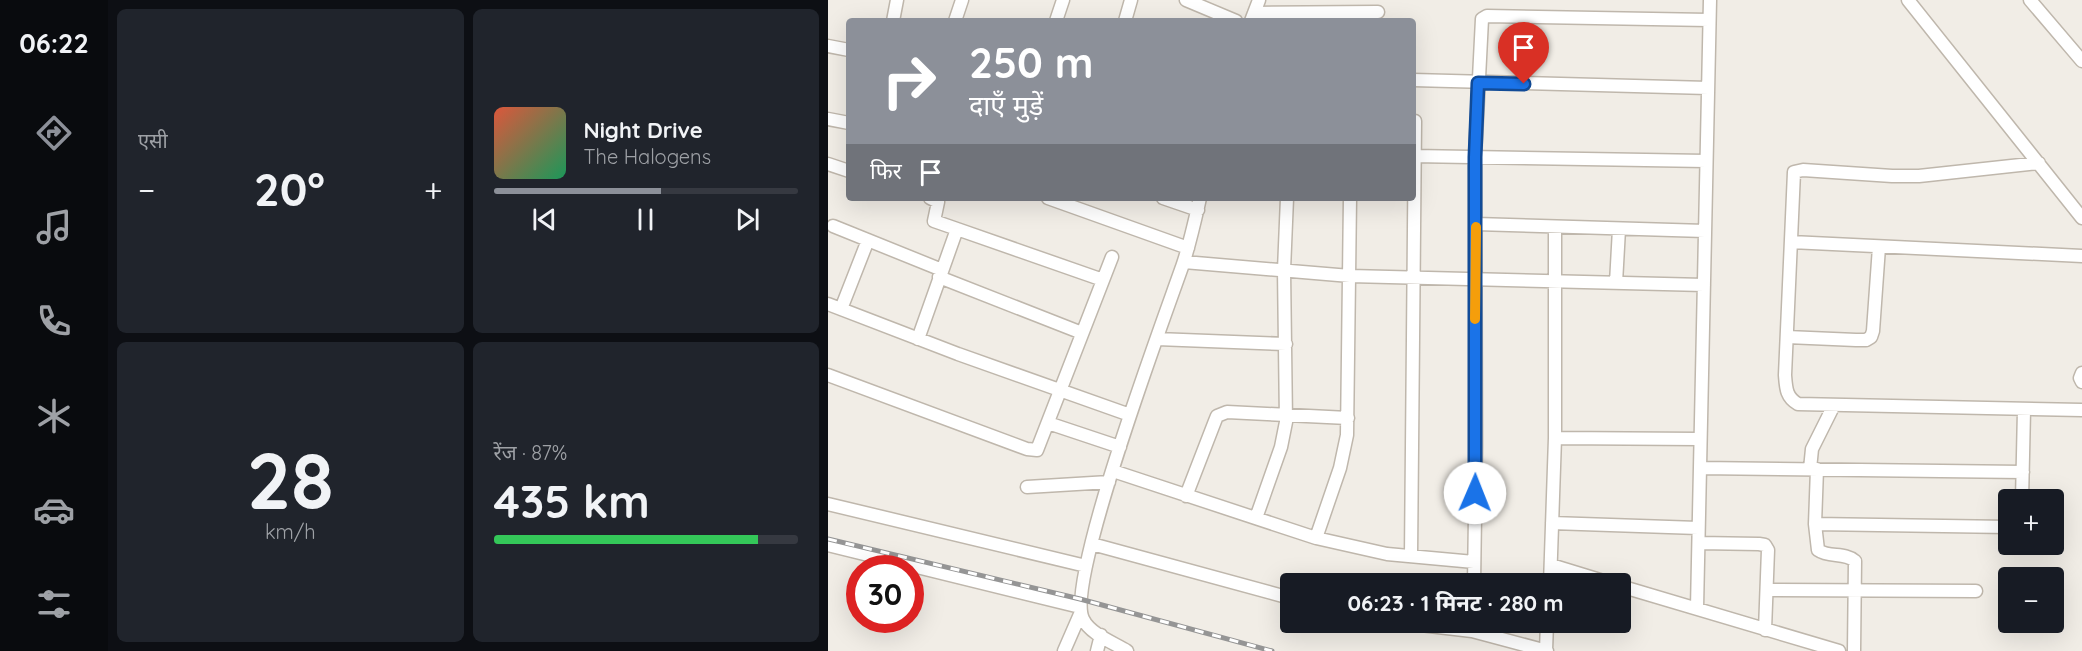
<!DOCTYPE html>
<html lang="hi">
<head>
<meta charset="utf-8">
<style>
  :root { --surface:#171b24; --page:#20242c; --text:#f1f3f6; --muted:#9ea1a6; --line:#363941; --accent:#8c9099 }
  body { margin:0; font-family:Quicksand,"Noto Sans Devanagari",sans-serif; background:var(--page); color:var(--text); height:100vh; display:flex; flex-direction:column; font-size:22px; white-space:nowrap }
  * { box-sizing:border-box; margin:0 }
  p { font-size:20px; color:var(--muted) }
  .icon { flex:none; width:33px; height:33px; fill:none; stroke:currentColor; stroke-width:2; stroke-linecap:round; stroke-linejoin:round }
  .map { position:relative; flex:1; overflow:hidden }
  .sheet { display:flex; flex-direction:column; gap:9px; padding:9px; background:#0d0f14; width:720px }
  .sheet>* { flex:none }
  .hud { position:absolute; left:18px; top:18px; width:570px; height:183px; border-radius:6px; box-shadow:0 6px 24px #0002; background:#8c9099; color:#fff; overflow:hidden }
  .controls { position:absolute; left:1170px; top:489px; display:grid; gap:12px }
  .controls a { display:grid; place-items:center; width:66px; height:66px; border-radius:6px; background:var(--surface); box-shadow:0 6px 24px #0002; font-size:30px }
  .speed { position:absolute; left:18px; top:555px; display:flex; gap:12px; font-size:30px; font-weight:700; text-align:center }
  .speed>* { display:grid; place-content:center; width:78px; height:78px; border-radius:50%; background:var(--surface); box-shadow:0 6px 24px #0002; line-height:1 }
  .speed .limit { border:9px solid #d22; background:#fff; color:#111 }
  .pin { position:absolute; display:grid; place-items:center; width:51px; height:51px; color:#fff; margin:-62px -26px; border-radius:50% 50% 50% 0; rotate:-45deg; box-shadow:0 0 6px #0007 }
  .pin .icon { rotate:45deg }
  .me { position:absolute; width:66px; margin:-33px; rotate:1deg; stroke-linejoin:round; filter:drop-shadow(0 0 4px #0008) }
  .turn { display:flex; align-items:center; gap:21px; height:126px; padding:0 24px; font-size:27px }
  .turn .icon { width:78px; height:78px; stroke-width:2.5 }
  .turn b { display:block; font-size:42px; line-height:51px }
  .then { display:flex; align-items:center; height:57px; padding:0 24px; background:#0003; gap:12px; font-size:22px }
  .big { font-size:45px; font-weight:700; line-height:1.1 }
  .sheet .widget { flex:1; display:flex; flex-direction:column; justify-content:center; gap:9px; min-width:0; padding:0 21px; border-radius:9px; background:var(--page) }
  .sheet .dial { align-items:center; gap:0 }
  .dial b { font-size:78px; line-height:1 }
  .song { display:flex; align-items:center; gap:18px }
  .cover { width:72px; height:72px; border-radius:9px; background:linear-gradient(135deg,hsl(10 70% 55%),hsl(150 70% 35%)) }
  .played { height:6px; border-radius:3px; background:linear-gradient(90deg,var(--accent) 55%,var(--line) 55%) }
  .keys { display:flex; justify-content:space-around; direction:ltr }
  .heat { display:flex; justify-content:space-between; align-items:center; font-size:33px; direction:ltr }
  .charge { height:9px; border-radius:4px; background:linear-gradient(90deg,#34c759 87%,var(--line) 0) }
  .sheet .tiles { flex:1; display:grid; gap:9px; grid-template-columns:repeat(2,1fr) }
  .trip { position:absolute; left:452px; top:573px; width:351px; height:60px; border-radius:6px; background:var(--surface); box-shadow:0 6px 24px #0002; font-weight:700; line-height:60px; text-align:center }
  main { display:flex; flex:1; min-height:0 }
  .tabs { display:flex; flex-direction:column; width:108px; justify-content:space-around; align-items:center; background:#090b0e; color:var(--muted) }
  .tabs .icon { width:42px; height:42px }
  .tabs .active { color:var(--accent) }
  .tabs b { font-size:27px; color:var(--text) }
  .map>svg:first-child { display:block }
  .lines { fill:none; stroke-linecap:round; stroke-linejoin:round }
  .street-casing { stroke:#bfb7ac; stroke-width:15 }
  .street { stroke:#fff; stroke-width:12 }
  .rail-casing { stroke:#959595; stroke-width:5 }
  .rail { stroke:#fff; stroke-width:3; stroke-dasharray:9; stroke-linecap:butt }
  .route-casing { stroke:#114b97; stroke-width:15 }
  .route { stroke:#1a73e8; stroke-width:10 }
  .slow { stroke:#f59e0b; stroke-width:10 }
</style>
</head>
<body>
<main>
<nav class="tabs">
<b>06:22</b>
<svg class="icon active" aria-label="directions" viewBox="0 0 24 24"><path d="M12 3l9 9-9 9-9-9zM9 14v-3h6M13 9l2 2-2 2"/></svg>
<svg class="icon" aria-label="music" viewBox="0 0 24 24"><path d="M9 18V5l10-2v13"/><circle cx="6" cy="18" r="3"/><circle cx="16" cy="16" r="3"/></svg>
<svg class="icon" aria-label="phone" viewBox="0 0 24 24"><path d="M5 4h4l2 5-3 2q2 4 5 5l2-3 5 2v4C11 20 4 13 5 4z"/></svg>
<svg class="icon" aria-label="climate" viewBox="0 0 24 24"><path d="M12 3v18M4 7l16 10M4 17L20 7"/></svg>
<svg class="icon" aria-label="car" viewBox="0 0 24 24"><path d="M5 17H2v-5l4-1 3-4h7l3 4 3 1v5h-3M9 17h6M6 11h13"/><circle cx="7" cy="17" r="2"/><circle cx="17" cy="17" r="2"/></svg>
<svg class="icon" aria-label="filters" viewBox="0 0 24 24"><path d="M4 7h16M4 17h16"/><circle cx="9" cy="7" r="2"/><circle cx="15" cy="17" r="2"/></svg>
</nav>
<section class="sheet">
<div class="tiles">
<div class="widget"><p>एसी</p>
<div class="heat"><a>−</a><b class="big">20°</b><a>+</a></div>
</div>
<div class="widget">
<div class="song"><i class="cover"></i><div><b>Night Drive</b><p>The Halogens</p></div></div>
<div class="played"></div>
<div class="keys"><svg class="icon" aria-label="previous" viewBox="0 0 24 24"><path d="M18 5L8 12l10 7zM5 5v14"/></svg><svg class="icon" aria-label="pause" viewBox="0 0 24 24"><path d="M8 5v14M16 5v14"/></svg><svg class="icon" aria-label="next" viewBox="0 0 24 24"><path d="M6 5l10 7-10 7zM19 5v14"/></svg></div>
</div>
<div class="widget dial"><b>28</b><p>km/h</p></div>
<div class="widget"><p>रेंज · 87%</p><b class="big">435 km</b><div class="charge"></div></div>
</div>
</section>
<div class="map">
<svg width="1254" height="651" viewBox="0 0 1254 651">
  <rect width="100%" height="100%" fill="#f1ede6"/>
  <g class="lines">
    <!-- street casing -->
    <g class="street-casing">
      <path id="street" d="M358,0l50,21
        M1080,0l174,218
        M1202,0l52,61
        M426,13l124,-1
        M65,21l4,-21
        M127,21l7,-21
        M228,21l7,-21
        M297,21l6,-21
        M423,21l8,-21
        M0,46l21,4
        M585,80l295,8
        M0,119l21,4
        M586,156l292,5
        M1211,163l-120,13h-27l-89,-6 -9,2 -9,203c1,13 1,22 13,29l284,6
        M0,164l21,7
        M220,198l140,50
        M335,198l35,12
        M648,224l229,7
        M5,226l109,44
        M129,229l146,51
        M963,242l291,14
        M356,262l166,14 354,9
        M111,277l143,56
        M788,283l3,-54
        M0,304l130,50 172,61
        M13,309l27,-69
        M959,337l69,3h10l5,-3 2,-6 6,-84
        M90,339l39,-110 -23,-8 4,-19 -8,-4
        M329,339l129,5
        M1254,373l-2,5 2,4
        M0,375l199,74 10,1 75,-193
        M220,423l72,24
        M727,438l144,1
        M872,468l323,4
        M982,469l2,-20 22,-44
        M989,469l-2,55 193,3
        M285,471l203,67 71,16 87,8
        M199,487l82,-5
        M358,496l29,-75 2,-5 10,-4 121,6
        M1194,500l2,-90
        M0,504l258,62
        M428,518l25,-71 5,-25 -2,-152 3,-72
        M724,523l146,5
        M987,524l3,26c11,8 27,2 37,11l-1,90
        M488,538l24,-70 7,-33 3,-237
        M871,543l60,1 6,1 3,5 -3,80
        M264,544l198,54
        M0,545l252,62
        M583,556l4,-435
        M723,565l62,19
        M646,584l2,-138 -1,-289 7,-138 5,-3 222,4
        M722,584l5,-146v-210
        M792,586l219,65
        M939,590l209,1
        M869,608l13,-608
        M567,622l77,9 75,20
        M236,651l17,-39
        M269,651l4,-16
        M299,651c-13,-8 -37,-17 -44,-32 -18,-37 82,-303 100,-355 7,-21 12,-44 17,-66
        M718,651l1,-29"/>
    </g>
    <!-- street -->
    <use href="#street" class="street"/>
    <!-- rail casing -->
    <g class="rail-casing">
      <path id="rail" d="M0,539l252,60 192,52"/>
    </g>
    <!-- rail -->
    <use href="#rail" class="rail"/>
  </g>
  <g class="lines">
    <!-- route casing -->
    <g class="route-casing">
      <path id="route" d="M647,493v-336l3,-74 46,1"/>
    </g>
    <!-- route -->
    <use href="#route" class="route"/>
    <!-- slow -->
    <path class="slow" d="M647,319l1,-92"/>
  </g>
</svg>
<div class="controls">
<a>+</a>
<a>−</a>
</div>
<div class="speed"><div class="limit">30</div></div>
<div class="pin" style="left:696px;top:84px;background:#d93025"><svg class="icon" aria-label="arrive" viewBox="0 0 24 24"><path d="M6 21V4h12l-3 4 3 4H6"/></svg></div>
<svg class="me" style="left:647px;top:493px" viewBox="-20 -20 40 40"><circle r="19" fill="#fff"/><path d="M0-13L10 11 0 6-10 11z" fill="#1a73e8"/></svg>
<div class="trip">06:23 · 1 मिनट · 280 m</div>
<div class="hud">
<div class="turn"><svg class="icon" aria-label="right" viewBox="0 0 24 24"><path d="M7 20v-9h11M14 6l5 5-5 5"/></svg><div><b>250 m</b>दाएँ मुड़ें</div></div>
<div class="then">फिर<svg class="icon" aria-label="arrive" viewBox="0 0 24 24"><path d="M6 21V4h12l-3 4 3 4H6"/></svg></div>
</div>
</div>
</main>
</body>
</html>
